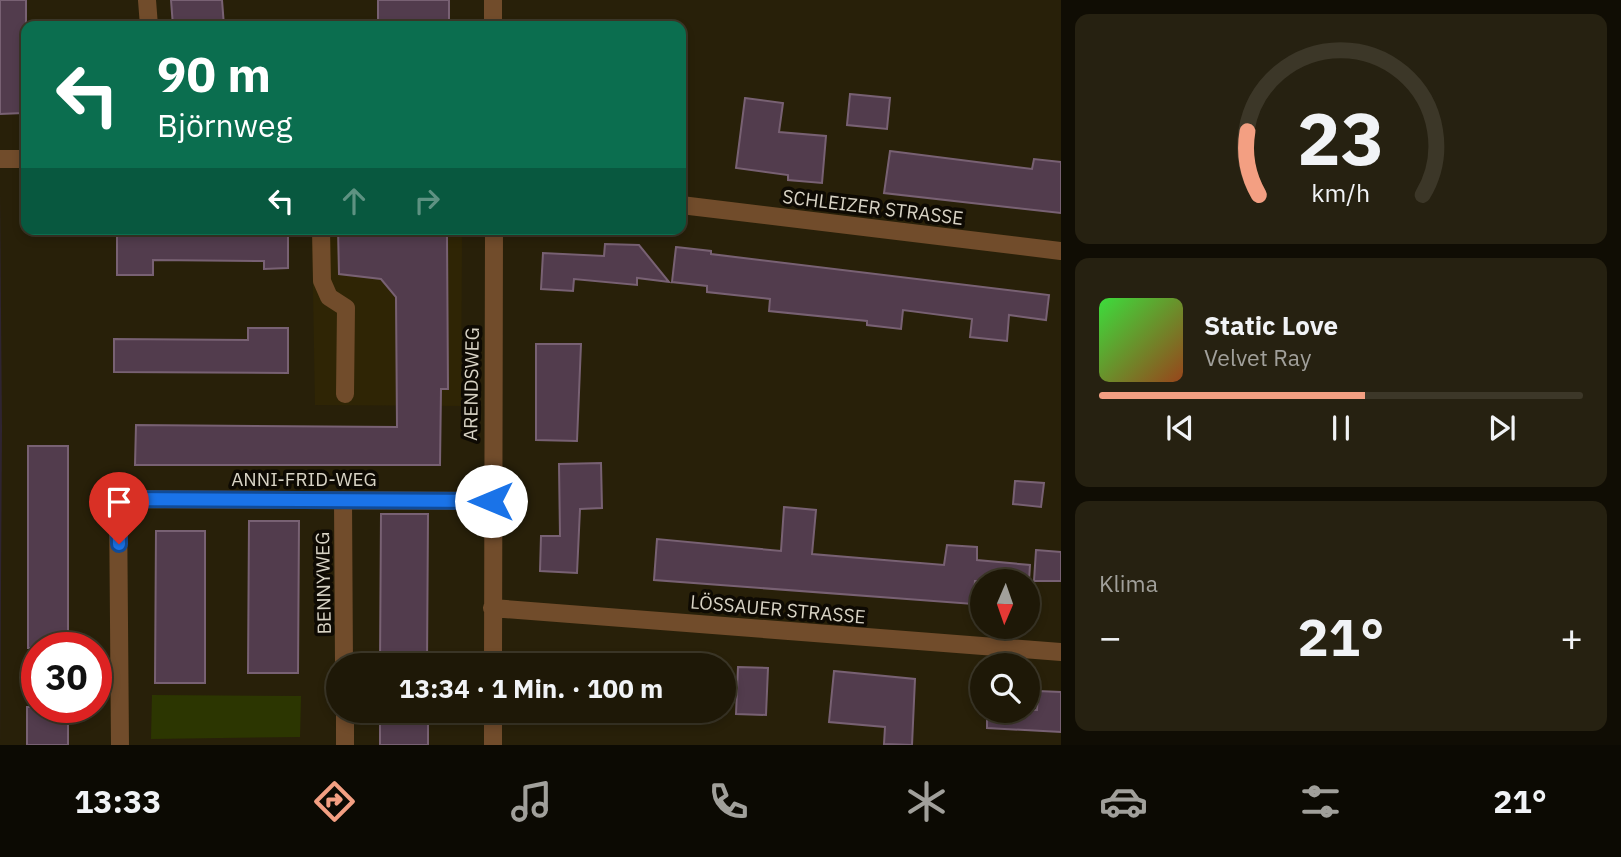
<!DOCTYPE html>
<html lang="de">
<head>
<meta charset="utf-8">
<style>
  :root { --surface:#1e1807; --page:#262111; --text:#f1f3f6; --muted:#a1a09b; --line:#3c3728; --accent:#f39f82 }
  body { margin:0; font-family:"IBM Plex Sans",sans-serif; background:var(--page); color:var(--text); height:100vh; display:flex; flex-direction:column; font-size:26px; white-space:nowrap }
  * { box-sizing:border-box; margin:0 }
  p { font-size:23px; color:var(--muted) }
  .icon { flex:none; width:38px; height:38px; fill:none; stroke:currentColor; stroke-width:2; stroke-linecap:round; stroke-linejoin:round }
  .map { position:relative; flex:1; overflow:hidden }
  .sheet { display:flex; flex-direction:column; gap:14px; padding:14px; background:#100d04; width:560px }
  .sheet>* { flex:none }
  .guide { position:absolute; left:21px; top:21px; width:665px; height:214px; border-radius:14px; box-shadow:0 4px 10px #0003,0 0 0 2px var(--line); background:#0b6e4f; color:#fff; overflow:hidden }
  .needle { width:46px; rotate:182deg }
  .tools { position:absolute; left:970px; top:569px; display:grid; gap:14px }
  .tools a { display:grid; place-items:center; width:70px; height:70px; border-radius:50%; background:var(--surface); box-shadow:0 4px 10px #0003,0 0 0 2px var(--line); font-size:35px }
  .speed { position:absolute; left:21px; top:632px; display:flex; gap:14px; font-size:35px; font-weight:700; text-align:center }
  .speed>* { display:grid; place-content:center; width:91px; height:91px; border-radius:50%; background:var(--surface); box-shadow:0 4px 10px #0003,0 0 0 2px var(--line); line-height:1 }
  .speed .limit { border:10px solid #d22; background:#fff; color:#111 }
  .pin { position:absolute; display:grid; place-items:center; width:60px; height:60px; color:#fff; margin:-72px -30px; border-radius:50% 50% 50% 0; rotate:-45deg; box-shadow:0 0 7px #0007 }
  .pin .icon { rotate:45deg }
  .me { position:absolute; width:77px; margin:-38px; rotate:270deg; stroke-linejoin:round; filter:drop-shadow(0 0 5px #0008) }
  .turn { display:flex; align-items:center; gap:24px; height:147px; padding:0 21px; font-size:32px }
  .turn .icon { width:91px; height:91px; stroke-width:2.5 }
  .turn b { display:block; font-size:49px; line-height:60px }
  .lanes { display:flex; align-items:center; height:66px; padding:0 21px; background:#0003; justify-content:center; gap:35px; direction:ltr }
  .lanes .off { opacity:.35 }
  .big { font-size:52px; font-weight:700; line-height:1.1 }
  .sheet .widget { flex:1; display:flex; flex-direction:column; justify-content:center; gap:10px; min-width:0; padding:0 24px; border-radius:14px; background:var(--page) }
  .sheet .dial { align-items:center; gap:0 }
  .dial svg { height:182px; overflow:visible; fill:none; stroke:var(--line); stroke-width:7; stroke-linecap:round; text-anchor:middle }
  .dial text { fill:var(--text); stroke:none }
  .song { display:flex; align-items:center; gap:21px }
  .cover { width:84px; height:84px; border-radius:10px; background:linear-gradient(135deg,hsl(120 70% 55%),hsl(20 70% 35%)) }
  .played { height:7px; border-radius:4px; background:linear-gradient(90deg,var(--accent) 55%,var(--line) 55%) }
  .keys { display:flex; justify-content:space-around; direction:ltr }
  .heat { display:flex; justify-content:space-between; align-items:center; font-size:38px; direction:ltr }
  .trip { position:absolute; left:326px; top:653px; width:410px; height:70px; border-radius:35px; background:var(--surface); box-shadow:0 4px 10px #0003,0 0 0 2px var(--line); font-weight:700; line-height:70px; text-align:center }
  .tabs { display:flex; height:112px; justify-content:space-around; align-items:center; background:#0c0a03; color:var(--muted) }
  .tabs .icon { width:49px; height:49px }
  .tabs .current { color:var(--accent) }
  .tabs b { font-size:32px; color:var(--text) }
  main { display:flex; flex:1; min-height:0 }
  .map>svg:first-child { display:block }
  .built { fill:#2f2505 }
  .education { fill:#2f2432 }
  .green { fill:#2c3601 }
  .building { fill:#523c4d; stroke:#786173; stroke-width:2 }
  .lines { fill:none; stroke-linecap:round; stroke-linejoin:round }
  .minor { stroke:#714c2b; stroke-width:18 }
  .route-casing { stroke:#114b97; stroke-width:18 }
  .route { stroke:#1a73e8; stroke-width:12 }
  .labels { text-anchor:middle; stroke-width:7; stroke-linejoin:round; paint-order:stroke }
  .street-label { font-size:19px; fill:#d8d3c5; stroke:#0e0a03 }
</style>
</head>
<body>
<main>
<div class="map">
<svg width="1061" height="745" viewBox="0 0 1061 745">
  <rect width="100%" height="100%" fill="#282009"/>
  <!-- built -->
  <path class="built" d="M312,229h150l-1,177 -146,-1z"/>
  <!-- education -->
  <path class="education" d="M0,193l2,235 -2,317z"/>
  <!-- green -->
  <path class="green" d="M152,695l149,1 -1,41 -149,2z"/>
  <!-- building -->
  <path class="building" d="M0,0h26v93l-3,1v19l-23,1z
    M171,0h51l2,26h-51z
    M378,0h71v26h-71z
    M850,94l40,4 -3,31 -40,-4z
    M745,98l38,5 -4,29 47,4 -4,47 -34,-3v-5l-52,-7z
    M890,151l142,18 2,-10 27,3v51l-177,-20z
    M117,229h171v39l-24,1v-8l-111,-1v15h-36z
    M338,229h53l56,7 1,153h-7l-1,76h-305l1,-40 261,2 -1,-130 -15,-18 -42,-5z
    M605,244l34,1 30,37 -32,-4v7l-63,-6 -1,12 -32,-2 2,-36 61,3z
    M676,247l35,4v3l338,41 -3,25 -37,-5 -2,26 -37,-4 2,-18 -69,-9 -2,19 -34,-4v-4l-98,-10 1,-12 -63,-7v-6l-35,-4z
    M248,328h40v45l-174,-1v-33l134,1z
    M536,344h45l-4,97 -41,-1z
    M28,446h40v202h-40z
    M601,463l1,45 -22,1 -3,64 -37,-2 1,-35h19l-1,-72z
    M1015,481l29,2 -3,24 -28,-3z
    M784,507l32,3 -4,44 132,11 3,-20 30,2v13l53,5 -1,16h-54l-2,23 -319,-24 3,-41 124,12z
    M381,514h47l-1,151h-47z
    M249,521h50l-1,152h-50z
    M156,531h49v152h-50z
    M1036,550l25,2v29h-27z
    M738,667l30,1 -2,47 -30,-1z
    M834,671l81,8 -3,66 -28,-1 1,-17 -56,-5z
    M1038,691l23,1v40l-74,-4v-18h50z
    M27,707h41v38h-41z
    M380,710h48v35h-48z"/>
  <g class="lines">
    <!-- minor -->
    <path class="minor" d="M147,0l2,26
      M493,0v26
      M0,159h26
      M681,205l380,46
      M321,229l1,52 7,16 17,11 -1,86
      M343,500l1,165
      M492,608l569,44
      M493,665l1,-436
      M345,710v35
      M493,710v35
      M120,745l-2,-246 373,2"/>
  </g>
  <g class="lines">
    <!-- route casing -->
    <g class="route-casing">
      <path id="route" d="M119,544l-1,-45 373,2"/>
    </g>
    <!-- route -->
    <use href="#route" class="route"/>
  </g>
  <g class="labels">
    <!-- street labels -->
    <g class="street-label">
      <text transform="translate(873 207) rotate(7)" y="7">SCHLEIZER STRASSE</text>
      <text transform="translate(471 384) rotate(-89)" y="7">ARENDSWEG</text>
      <text x="304" y="486">ANNI-FRID-WEG</text>
      <text transform="translate(323 583) rotate(-91)" y="7">BENNYWEG</text>
      <text transform="translate(778 609) rotate(5)" y="7">LÖSSAUER STRASSE</text>
    </g>
  </g>
</svg>
<div class="tools">
<a><svg class="needle" viewBox="-14 -14 28 28"><path d="M0-13l5 13h-10z" fill="#e53935"/><path d="M0 13l5-13h-10z" fill="#a1a09b"/></svg></a>
<a><svg class="icon" aria-label="search" viewBox="0 0 24 24"><circle cx="10" cy="10" r="6"/><path d="M15 15l6 6"/></svg></a>
</div>
<div class="speed"><div class="limit">30</div></div>
<div class="pin" style="left:119px;top:544px;background:#d93025"><svg class="icon" aria-label="arrive" viewBox="0 0 24 24"><path d="M6 21V4h12l-3 4 3 4H6"/></svg></div>
<svg class="me" style="left:491px;top:501px" viewBox="-20 -20 40 40"><circle r="19" fill="#fff"/><path d="M0-13L10 11 0 6-10 11z" fill="#1a73e8"/></svg>
<div class="trip">13:34 · 1 Min. · 100 m</div>
<div class="guide">
<div class="turn"><svg class="icon" aria-label="left" viewBox="0 0 24 24"><path d="M17 20v-9H6M10 6l-5 5 5 5"/></svg><div><b>90 m</b>Björnweg</div></div>
<div class="lanes"><svg class="icon" aria-label="left" viewBox="0 0 24 24"><path d="M17 20v-9H6M10 6l-5 5 5 5"/></svg><svg class="icon off" aria-label="ahead" viewBox="0 0 24 24"><path d="M12 20V5M6 11l6-6 6 6"/></svg><svg class="icon off" aria-label="right" viewBox="0 0 24 24"><path d="M7 20v-9h11M14 6l5 5-5 5"/></svg></div>
</div>
</div>
<section class="sheet">
<div class="widget dial"><svg viewBox="0 0 100 80">
<path d="M14 69A42 42 0 1 1 86 69"/>
<path d="M14 69A42 42 0 0 1 9 41" stroke="#f39f82"/>
<text x="50" y="56" font-size="32" font-weight="700">23</text>
<text x="50" y="72" font-size="11">km/h</text>
</svg></div>
<div class="widget">
<div class="song"><i class="cover"></i><div><b>Static Love</b><p>Velvet Ray</p></div></div>
<div class="played"></div>
<div class="keys"><svg class="icon" aria-label="previous" viewBox="0 0 24 24"><path d="M18 5L8 12l10 7zM5 5v14"/></svg><svg class="icon" aria-label="pause" viewBox="0 0 24 24"><path d="M8 5v14M16 5v14"/></svg><svg class="icon" aria-label="next" viewBox="0 0 24 24"><path d="M6 5l10 7-10 7zM19 5v14"/></svg></div>
</div>
<div class="widget"><p>Klima</p>
<div class="heat"><a>−</a><b class="big">21°</b><a>+</a></div>
</div>
</section>
</main>
<nav class="tabs">
<b>13:33</b>
<svg class="icon current" aria-label="directions" viewBox="0 0 24 24"><path d="M12 3l9 9-9 9-9-9zM9 14v-3h6M13 9l2 2-2 2"/></svg>
<svg class="icon" aria-label="music" viewBox="0 0 24 24"><path d="M9 18V5l10-2v13"/><circle cx="6" cy="18" r="3"/><circle cx="16" cy="16" r="3"/></svg>
<svg class="icon" aria-label="phone" viewBox="0 0 24 24"><path d="M5 4h4l2 5-3 2q2 4 5 5l2-3 5 2v4C11 20 4 13 5 4z"/></svg>
<svg class="icon" aria-label="climate" viewBox="0 0 24 24"><path d="M12 3v18M4 7l16 10M4 17L20 7"/></svg>
<svg class="icon" aria-label="car" viewBox="0 0 24 24"><path d="M5 17H2v-5l4-1 3-4h7l3 4 3 1v5h-3M9 17h6M6 11h13"/><circle cx="7" cy="17" r="2"/><circle cx="17" cy="17" r="2"/></svg>
<svg class="icon" aria-label="filters" viewBox="0 0 24 24"><path d="M4 7h16M4 17h16"/><circle cx="9" cy="7" r="2"/><circle cx="15" cy="17" r="2"/></svg>
<b>21°</b>
</nav>
</body>
</html>
